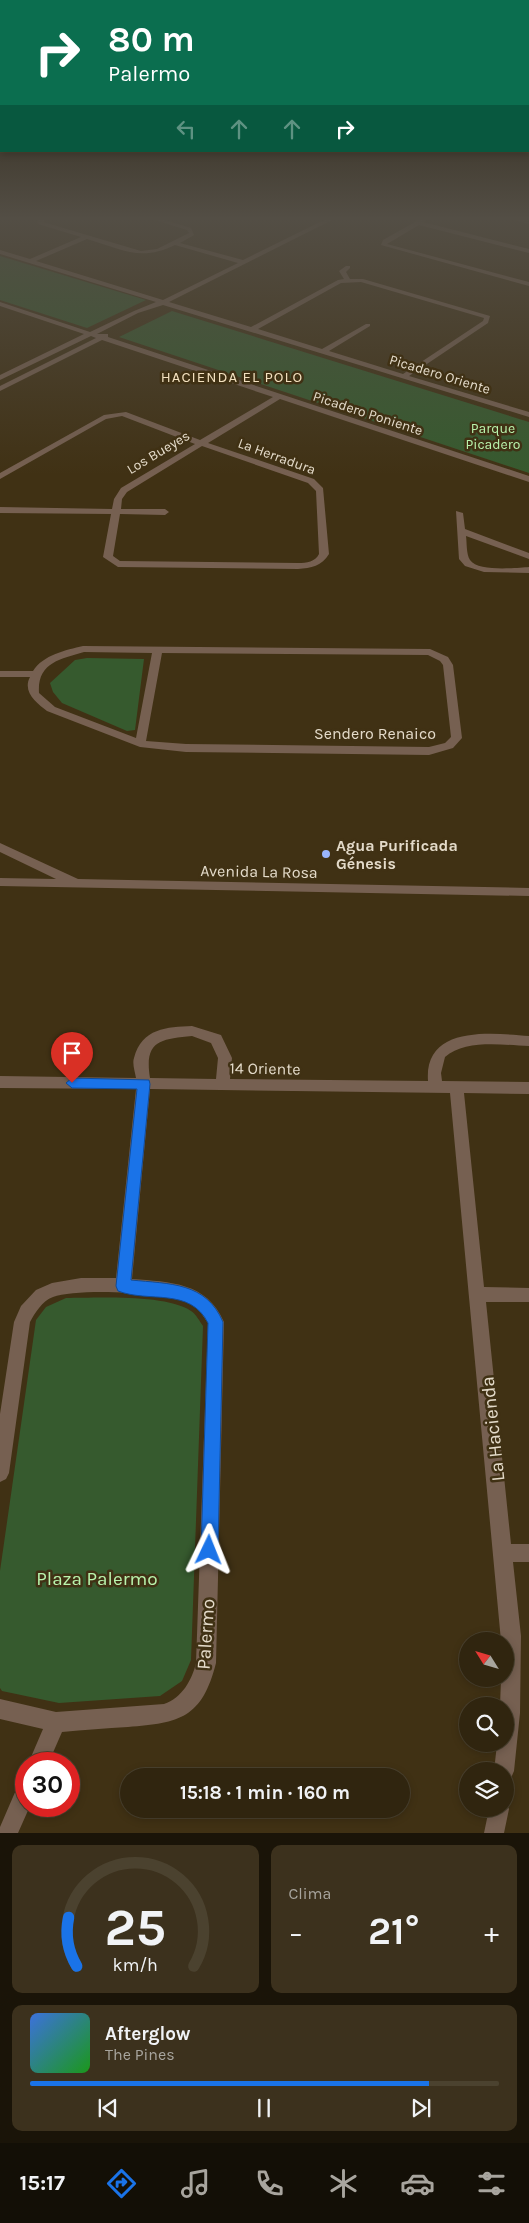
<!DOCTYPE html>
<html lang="es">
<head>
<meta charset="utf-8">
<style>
  :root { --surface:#30250f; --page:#3c311d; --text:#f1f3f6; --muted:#a8a59e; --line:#4b422f; --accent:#1a73e8 }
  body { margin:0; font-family:Karla,sans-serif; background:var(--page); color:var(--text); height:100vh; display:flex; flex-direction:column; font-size:19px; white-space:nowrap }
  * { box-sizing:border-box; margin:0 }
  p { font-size:16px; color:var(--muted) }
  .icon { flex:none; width:28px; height:28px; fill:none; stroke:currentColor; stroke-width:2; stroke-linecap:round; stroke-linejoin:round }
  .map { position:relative; height:1833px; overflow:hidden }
  .sheet { display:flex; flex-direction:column; gap:12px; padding:12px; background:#1a1408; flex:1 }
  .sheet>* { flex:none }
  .hud { position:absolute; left:0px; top:0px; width:530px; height:152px; box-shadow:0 2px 8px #0003,0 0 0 1px var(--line); background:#0b6e4f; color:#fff; overflow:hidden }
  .needle { width:32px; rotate:307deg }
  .tools { position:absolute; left:459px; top:1632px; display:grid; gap:10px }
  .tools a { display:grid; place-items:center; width:55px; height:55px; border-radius:50%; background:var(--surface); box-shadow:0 2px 8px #0003,0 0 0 1px var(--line); font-size:25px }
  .speed { position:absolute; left:15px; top:1752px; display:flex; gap:10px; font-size:25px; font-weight:700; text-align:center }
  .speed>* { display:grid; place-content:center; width:65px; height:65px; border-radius:50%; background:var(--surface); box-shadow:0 2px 8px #0003,0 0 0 1px var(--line); line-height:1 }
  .speed .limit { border:8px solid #d22; background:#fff; color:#111 }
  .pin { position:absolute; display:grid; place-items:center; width:42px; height:42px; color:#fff; margin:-51px -21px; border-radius:50% 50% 50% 0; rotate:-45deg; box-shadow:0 0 5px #0007 }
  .pin .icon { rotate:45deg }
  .me { position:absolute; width:55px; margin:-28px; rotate:2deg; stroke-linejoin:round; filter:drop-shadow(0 0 4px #0008) }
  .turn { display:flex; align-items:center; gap:18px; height:105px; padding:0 25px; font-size:22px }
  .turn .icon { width:65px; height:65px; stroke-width:2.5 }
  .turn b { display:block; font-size:35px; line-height:42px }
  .lanes { display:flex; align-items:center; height:48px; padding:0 25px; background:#0003; justify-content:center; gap:25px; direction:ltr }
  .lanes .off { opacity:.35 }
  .big { font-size:38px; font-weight:700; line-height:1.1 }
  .sheet .tile { flex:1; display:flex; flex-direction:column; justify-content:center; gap:8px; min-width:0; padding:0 18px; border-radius:10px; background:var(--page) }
  .sheet .dial { align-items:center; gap:0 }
  .dial svg { height:130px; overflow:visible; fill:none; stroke:var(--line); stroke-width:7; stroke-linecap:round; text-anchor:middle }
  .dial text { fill:var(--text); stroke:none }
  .song { display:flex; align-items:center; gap:15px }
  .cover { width:60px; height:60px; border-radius:8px; background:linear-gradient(135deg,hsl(220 70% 55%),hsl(120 70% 35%)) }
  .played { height:5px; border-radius:2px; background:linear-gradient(90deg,var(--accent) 85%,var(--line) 85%) }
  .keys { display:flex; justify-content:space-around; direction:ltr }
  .heat { display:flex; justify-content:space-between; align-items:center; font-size:28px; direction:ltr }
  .sheet .tiles { flex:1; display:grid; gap:12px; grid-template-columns:1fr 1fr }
  .tile:last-child { grid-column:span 2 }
  .trip { position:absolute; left:120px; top:1768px; width:290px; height:50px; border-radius:25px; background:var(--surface); box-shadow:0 2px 8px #0003,0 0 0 1px var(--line); font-weight:700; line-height:50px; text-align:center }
  .menu { display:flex; height:80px; justify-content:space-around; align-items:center; background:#130f06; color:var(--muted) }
  .menu .icon { width:35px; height:35px }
  .menu .selected { color:var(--accent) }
  .menu b { font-size:22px; color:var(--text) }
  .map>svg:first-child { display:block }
  .green { fill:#365a2e }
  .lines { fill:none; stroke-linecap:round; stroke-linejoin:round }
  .minor { fill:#766051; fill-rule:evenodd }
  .route { fill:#1a73e8; stroke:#114b97 }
  .poi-dot { fill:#9ab5fd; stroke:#403114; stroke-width:2 }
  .labels { text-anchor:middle; stroke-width:5; stroke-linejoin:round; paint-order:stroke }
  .far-street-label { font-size:14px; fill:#e4dbca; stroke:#403114 }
  .far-park-label { font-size:14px; fill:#b9f4ad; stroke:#403114 }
  .far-neighbourhood-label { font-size:15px; letter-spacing:1px; fill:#f3e1bf; stroke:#403114 }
  .street-label { font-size:16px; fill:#e4dbca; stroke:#403114 }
  .poi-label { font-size:16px; font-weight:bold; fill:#e4dbca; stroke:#403114; text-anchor:start }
  .near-street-label { font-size:19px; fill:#e4dbca; stroke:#403114 }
  .near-park-label { font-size:19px; fill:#b9f4ad; stroke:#403114 }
</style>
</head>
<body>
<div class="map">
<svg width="529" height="1833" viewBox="0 0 529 1833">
  <rect width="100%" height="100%" fill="#403114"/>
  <!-- green -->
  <path class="green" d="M0,256l146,44 -59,28 -87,-28z
    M172,311l357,111v51l-410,-136z
    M87,658l57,1 -9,71 -8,1 -65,-28 -9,-11 -3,-9 25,-23z
    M66,1298c30,0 100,-4 125,13 5,3 9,11 12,15l-12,334 -9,21 -22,15 -101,7 -57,-12 -2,-3v-117l36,-251 10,-13z"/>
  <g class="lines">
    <!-- minor -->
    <path class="minor" d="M40,218h7l-4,4 98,29 16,-2 32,-16 -2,-3 -39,-12h10l33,10 3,7 -14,8 63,17 85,-42h8l-167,84 82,25 87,-47 6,-1 -5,-8 7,-5h4v2l-4,4 4,7h13l127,37 -2,7 -79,53 120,36v5l-366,-112 -25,8 -41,21h11v3l421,139v6l-249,-83 -72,44 106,36 9,9 6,66c-7,12 -18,14 -31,15l-180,-2 -15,-10 8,-43 -111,-1v-6l112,2 2,-10 7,-11 74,-44 -73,-28 -16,3 -106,60v-6l104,-58 22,-3 74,28 73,-43 -171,-57 -102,51v-5l96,-48 -5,-2 -91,44v-5l84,-41 -84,-28v-4l90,30 44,-21 22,-9 -156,-48v-4l30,9 51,-22 -43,-13 -1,-3zM87,239c34,10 54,23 88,6l63,18 -75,37 -127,-39zM361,282l123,36 -1,3 -80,53 -74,-23 41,-25v-2h-4l-44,25 -64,-20 83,-46zM202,446l106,37 8,8 3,63c-4,8 -12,9 -21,9l-178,-2 -7,-5 7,-42 45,1 4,-3 -4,-3h-44l1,-10 5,-7z
      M422,218h8l-7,4 106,27v4l-110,-28 -32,19 142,38v4l-148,-41 2,-5z
      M509,218l20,2v4l-19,-5z
      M456,511l7,2 2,16 64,24v6l-63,-23c1,6 0,18 4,24 8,12 46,8 59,7v6l-45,-1 -19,-6 -6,-7z
      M83,646l347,3 18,8 5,8 9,73 -9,10 -24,7 -243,-3 -46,-5 -93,-36c-10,-8 -25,-19 -17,-34h-30v-6h33c10,-16 33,-21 50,-25zM84,652l68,1 -16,85 -81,-31 -16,-14c-2,-30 21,-34 45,-41zM162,653l266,2 12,6 3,4 8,72 -6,6 -16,4 -243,-3 -40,-3z
      M0,843l78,36 451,9v8l-529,-10v-8l56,1 -56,-27z
      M192,1026l29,9 11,23 -2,21 198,2c-4,-56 63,-48 101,-45v10c-26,-1 -64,-7 -84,11l-4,16 1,8 87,1v12l-65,-1 20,194 45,1v14h-43l25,242h18v18h-16l8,74 -1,77 -6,58 -3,7 -6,3v-10h-11l3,-27h8v-38h-5l1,-27h4v-38h-4l-51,-548 -300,-4 -18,190c38,3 75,3 92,43l-8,341c-14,55 -36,60 -88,64 -22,1 -44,3 -66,5l-14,32h-20l15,-35 -43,-10v-20l56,13 108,-8c18,-6 28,-24 32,-41l12,-340c-5,-7 -10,-16 -18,-20 -22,-11 -113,-15 -137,-6 -11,4 -18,16 -23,25l-21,151 -3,6 -6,3v-68l14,-92 7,-16 15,-16 16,-7 29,-5h35l20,-189 -136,-1v-12l136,2c-1,-6 -4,-15 -2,-20 8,-30 33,-31 58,-32zM192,1036l19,7 7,15 -2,21 -66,-1c-6,-37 10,-39 42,-42z
      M26,1780v26h4l-12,27h-18v-6l19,-44z
      M505,1801l4,8 -5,24h-20l5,-24h16z"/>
  </g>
  <!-- sky -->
  <linearGradient id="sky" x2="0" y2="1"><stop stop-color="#231b0b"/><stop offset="0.46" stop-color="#534e45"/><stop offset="1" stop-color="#534e45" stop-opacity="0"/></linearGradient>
  <rect width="529" height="475" fill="url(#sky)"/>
  <!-- route -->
  <path class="route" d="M72,1078l77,2 1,4 -19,196c39,4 75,2 92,42l-5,228 -3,6 -6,2 -6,-2 -2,-6 7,-227c-18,-36 -59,-20 -90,-32l-2,-5 21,-197 -65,-1 -6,-5z"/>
  <!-- markers -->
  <circle class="poi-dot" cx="326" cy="854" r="5"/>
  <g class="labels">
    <!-- far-street labels -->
    <g class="far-street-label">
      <text transform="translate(440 374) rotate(17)" y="5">Picadero Oriente</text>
      <text transform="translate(368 413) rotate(18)" y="5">Picadero Poniente</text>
      <text transform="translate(158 452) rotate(-31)" y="5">Los Bueyes</text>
      <text transform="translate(277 456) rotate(20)" y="5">La Herradura</text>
    </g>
    <!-- far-park labels -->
    <g class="far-park-label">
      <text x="493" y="433">Parque<tspan x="493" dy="16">Picadero</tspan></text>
    </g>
    <!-- far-neighbourhood labels -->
    <g class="far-neighbourhood-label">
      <text x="232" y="382">HACIENDA EL POLO</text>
    </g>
    <!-- street labels -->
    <g class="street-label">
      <text x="375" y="739">Sendero Renaico</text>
      <text transform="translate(259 871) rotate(1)" y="6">Avenida La Rosa</text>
      <text transform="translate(265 1068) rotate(1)" y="6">14 Oriente</text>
    </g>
    <!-- poi labels -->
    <g class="poi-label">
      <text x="336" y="851">Agua Purificada<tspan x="336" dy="18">Génesis</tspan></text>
    </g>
    <!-- near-street labels -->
    <g class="near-street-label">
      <text transform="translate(492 1429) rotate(-96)" y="7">La Hacienda</text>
      <text transform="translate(205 1634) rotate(-86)" y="7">Palermo</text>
    </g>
    <!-- near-park labels -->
    <g class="near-park-label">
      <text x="97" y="1585">Plaza Palermo</text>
    </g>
  </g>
</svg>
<div class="tools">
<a><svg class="needle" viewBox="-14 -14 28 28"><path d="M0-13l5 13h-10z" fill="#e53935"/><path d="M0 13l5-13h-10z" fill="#a8a59e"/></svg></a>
<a><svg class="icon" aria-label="search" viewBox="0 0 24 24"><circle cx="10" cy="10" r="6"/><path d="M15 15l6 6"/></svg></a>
<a><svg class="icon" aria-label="layers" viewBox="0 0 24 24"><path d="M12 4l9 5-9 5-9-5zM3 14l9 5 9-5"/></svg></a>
</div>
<div class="speed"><div class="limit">30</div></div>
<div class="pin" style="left:72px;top:1083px;background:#d93025"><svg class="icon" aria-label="arrive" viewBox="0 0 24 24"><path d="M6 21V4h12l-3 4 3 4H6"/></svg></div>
<svg class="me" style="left:209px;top:1550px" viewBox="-20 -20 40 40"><path d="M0-17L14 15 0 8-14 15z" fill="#1a73e8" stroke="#fff" stroke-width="4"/></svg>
<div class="trip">15:18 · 1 min · 160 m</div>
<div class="hud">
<div class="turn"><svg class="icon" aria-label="right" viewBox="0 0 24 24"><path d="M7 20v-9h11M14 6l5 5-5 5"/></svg><div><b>80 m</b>Palermo</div></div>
<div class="lanes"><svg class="icon off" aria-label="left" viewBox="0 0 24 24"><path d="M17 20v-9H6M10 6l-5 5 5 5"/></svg><svg class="icon off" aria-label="ahead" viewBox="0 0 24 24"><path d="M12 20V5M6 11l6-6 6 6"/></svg><svg class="icon off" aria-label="ahead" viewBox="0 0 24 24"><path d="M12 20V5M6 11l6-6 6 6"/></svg><svg class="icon" aria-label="right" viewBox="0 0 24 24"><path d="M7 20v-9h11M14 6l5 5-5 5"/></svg></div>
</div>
</div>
<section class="sheet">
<div class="tiles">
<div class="tile dial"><svg viewBox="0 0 100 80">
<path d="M14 69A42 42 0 1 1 86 69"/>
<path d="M14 69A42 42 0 0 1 9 39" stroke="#1a73e8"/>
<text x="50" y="56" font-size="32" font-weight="700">25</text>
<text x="50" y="72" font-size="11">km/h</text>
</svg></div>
<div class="tile"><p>Clima</p>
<div class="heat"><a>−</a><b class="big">21°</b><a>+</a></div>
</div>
<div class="tile">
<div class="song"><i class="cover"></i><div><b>Afterglow</b><p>The Pines</p></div></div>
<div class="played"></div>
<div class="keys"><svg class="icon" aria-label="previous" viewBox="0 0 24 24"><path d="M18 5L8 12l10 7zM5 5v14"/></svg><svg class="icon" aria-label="pause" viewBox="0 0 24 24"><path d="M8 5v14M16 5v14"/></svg><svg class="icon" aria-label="next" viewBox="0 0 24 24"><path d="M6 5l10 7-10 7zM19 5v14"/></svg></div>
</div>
</div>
</section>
<nav class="menu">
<b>15:17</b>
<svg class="icon selected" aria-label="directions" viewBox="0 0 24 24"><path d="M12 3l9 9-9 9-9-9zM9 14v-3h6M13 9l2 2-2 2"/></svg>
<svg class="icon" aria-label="music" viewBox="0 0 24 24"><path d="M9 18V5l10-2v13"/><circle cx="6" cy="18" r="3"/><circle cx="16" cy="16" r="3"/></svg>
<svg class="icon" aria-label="phone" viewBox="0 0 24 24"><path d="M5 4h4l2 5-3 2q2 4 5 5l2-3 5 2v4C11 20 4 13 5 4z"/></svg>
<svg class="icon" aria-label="climate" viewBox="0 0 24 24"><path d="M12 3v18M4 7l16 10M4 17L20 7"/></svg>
<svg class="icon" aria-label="car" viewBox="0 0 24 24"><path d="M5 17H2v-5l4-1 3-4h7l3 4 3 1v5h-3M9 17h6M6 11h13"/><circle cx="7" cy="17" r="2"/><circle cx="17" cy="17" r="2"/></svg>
<svg class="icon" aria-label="filters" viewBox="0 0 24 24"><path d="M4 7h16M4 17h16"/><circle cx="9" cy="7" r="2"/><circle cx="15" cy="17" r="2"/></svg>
</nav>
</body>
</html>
